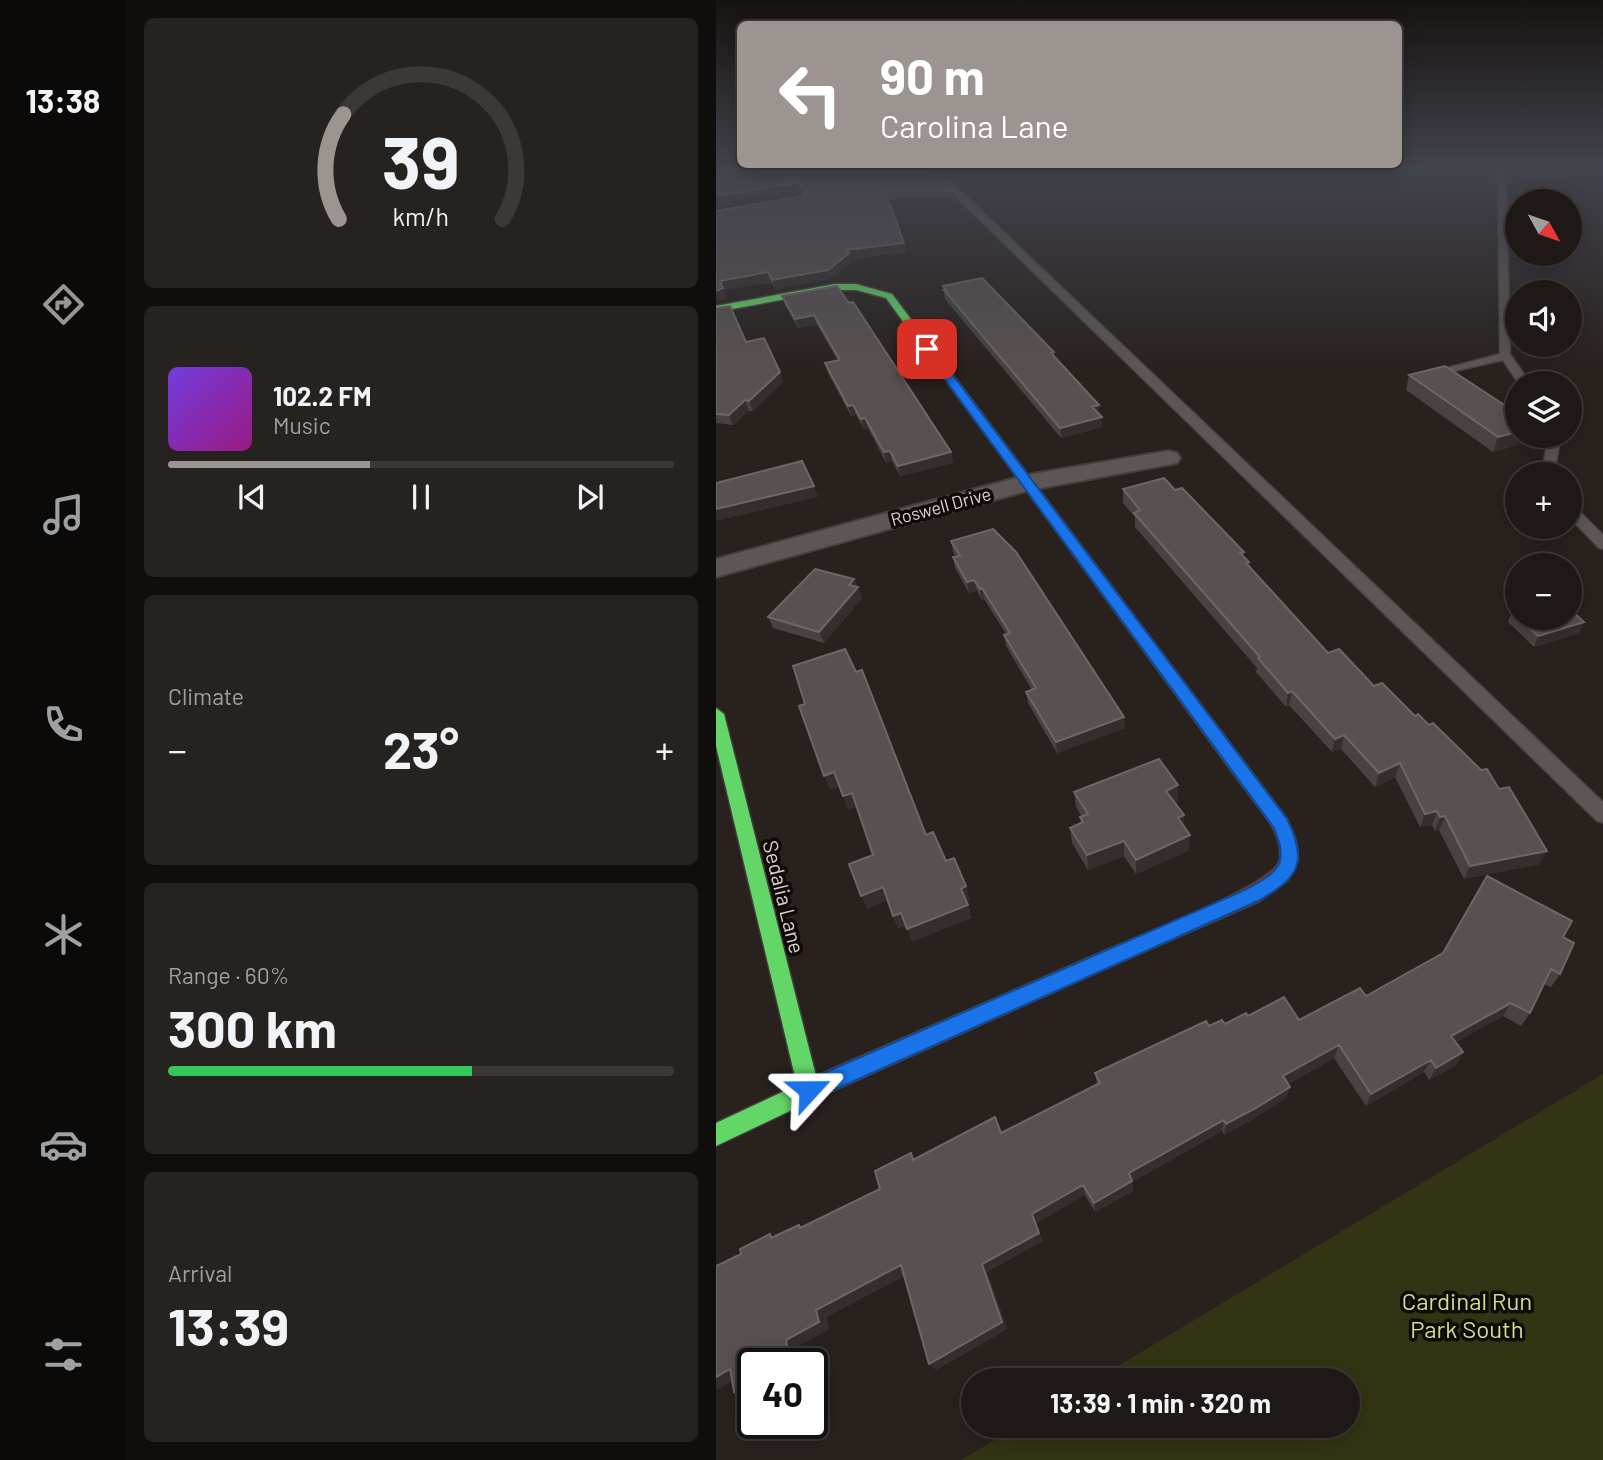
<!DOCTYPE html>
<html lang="en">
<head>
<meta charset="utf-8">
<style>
  :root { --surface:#1e1916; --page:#26221f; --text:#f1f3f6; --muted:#a1a0a1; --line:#3c3835; --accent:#9c9490 }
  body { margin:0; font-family:Barlow,sans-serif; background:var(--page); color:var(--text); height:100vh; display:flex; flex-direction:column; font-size:26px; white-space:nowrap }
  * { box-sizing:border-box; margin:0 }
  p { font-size:23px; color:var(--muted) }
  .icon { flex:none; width:38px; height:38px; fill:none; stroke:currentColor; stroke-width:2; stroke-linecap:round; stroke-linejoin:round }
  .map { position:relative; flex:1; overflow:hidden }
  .panel { display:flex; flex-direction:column; gap:18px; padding:18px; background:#100e0c; width:590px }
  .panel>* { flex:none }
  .top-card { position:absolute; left:21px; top:21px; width:665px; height:147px; border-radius:10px; box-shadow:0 4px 18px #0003,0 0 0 2px var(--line); background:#9c9490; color:#fff; overflow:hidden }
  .needle { width:46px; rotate:130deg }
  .buttons { position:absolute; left:789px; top:189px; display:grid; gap:14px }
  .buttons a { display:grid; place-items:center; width:77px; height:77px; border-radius:50%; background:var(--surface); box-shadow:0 4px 18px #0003,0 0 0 2px var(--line); font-size:35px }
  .speed { position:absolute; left:21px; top:1348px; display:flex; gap:14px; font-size:35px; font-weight:700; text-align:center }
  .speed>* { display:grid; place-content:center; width:91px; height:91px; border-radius:50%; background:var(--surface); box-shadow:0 4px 18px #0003,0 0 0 2px var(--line); line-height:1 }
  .speed .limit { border:4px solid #111; border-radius:10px; background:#fff; color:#111 }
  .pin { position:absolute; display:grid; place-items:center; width:60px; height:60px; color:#fff; margin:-30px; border-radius:14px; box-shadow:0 4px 10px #0006 }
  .me { position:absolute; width:77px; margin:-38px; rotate:66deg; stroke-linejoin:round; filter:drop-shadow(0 0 5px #0008) }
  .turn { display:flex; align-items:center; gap:24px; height:147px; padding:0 28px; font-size:32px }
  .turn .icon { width:91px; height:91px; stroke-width:2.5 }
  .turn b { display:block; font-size:49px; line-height:60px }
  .big { font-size:52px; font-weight:700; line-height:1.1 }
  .panel .card { flex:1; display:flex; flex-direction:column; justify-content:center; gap:10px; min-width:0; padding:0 24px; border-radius:10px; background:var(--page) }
  .panel .dial { align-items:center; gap:0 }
  .dial svg { height:182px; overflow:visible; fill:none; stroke:var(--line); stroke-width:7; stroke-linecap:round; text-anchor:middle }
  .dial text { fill:var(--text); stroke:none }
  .song { display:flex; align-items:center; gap:21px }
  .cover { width:84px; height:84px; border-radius:10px; background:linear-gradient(135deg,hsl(260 70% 55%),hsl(310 70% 35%)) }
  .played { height:7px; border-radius:4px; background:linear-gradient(90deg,var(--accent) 40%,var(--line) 40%) }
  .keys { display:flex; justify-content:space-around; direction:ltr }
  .heat { display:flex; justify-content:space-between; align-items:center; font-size:38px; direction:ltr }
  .charge { height:10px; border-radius:5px; background:linear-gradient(90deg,#34c759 60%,var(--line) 0) }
  .trip { position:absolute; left:245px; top:1368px; width:399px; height:70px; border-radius:35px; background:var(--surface); box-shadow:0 4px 18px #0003,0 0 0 2px var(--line); font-weight:700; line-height:70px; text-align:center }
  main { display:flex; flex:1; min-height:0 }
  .tabs { display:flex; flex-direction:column; width:126px; justify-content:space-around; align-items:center; background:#0c0a09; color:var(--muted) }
  .tabs .icon { width:49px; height:49px }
  .tabs .current { color:var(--accent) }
  .tabs b { font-size:32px; color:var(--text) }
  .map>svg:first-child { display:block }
  .green { fill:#323414 }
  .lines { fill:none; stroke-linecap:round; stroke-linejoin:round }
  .lane-casing { stroke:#443f3c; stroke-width:3 }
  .street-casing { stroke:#443f3c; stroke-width:4 }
  .fast-casing { stroke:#443f3c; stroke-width:3 }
  .jam-casing { stroke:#443f3c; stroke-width:3 }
  .lane { fill:#5c5654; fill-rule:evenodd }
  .street { fill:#5c5654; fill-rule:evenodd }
  .fast { fill:#63d668; fill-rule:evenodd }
  .jam { fill:#b3261e; fill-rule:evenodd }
  .wall { fill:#484241 }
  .shaded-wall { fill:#352e2c }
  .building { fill:#585150; stroke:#6c6664; stroke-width:2 }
  .route { fill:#1a73e8; stroke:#114b97; stroke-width:2 }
  .labels { text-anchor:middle; stroke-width:7; stroke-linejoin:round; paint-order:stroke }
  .far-street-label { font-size:18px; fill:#dbd2ce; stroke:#100b08 }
  .street-label { font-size:21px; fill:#dbd2ce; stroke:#100b08 }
  .near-park-label { font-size:24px; fill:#d3dc91; stroke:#100b08 }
</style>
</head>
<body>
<main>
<nav class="tabs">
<b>13:38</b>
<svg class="icon current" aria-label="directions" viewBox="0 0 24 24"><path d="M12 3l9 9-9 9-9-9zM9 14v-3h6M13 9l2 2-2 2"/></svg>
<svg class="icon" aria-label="music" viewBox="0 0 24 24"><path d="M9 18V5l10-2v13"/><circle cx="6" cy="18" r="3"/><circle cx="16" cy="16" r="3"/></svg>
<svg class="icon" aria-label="phone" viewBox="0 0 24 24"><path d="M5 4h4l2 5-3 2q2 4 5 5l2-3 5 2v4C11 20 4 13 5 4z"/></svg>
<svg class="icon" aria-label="climate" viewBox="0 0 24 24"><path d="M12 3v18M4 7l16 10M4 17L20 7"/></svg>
<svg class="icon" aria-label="car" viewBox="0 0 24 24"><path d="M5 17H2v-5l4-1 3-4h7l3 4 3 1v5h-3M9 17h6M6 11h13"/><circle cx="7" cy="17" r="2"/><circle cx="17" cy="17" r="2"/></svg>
<svg class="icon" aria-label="filters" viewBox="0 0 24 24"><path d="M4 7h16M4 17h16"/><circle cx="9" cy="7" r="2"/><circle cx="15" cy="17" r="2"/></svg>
</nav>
<section class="panel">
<div class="card dial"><svg viewBox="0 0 100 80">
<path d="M14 69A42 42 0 1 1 86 69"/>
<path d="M14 69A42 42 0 0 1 16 23" stroke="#9c9490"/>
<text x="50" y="56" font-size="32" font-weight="700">39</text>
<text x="50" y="72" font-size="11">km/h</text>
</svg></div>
<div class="card">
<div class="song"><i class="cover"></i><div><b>102.2 FM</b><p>Music</p></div></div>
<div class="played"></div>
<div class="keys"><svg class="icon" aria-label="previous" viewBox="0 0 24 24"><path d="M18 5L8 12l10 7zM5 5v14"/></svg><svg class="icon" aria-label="pause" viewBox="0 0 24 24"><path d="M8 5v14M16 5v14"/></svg><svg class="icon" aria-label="next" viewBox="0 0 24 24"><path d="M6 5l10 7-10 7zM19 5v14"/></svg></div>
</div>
<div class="card"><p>Climate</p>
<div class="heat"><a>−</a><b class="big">23°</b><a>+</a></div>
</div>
<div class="card"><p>Range · 60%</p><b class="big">300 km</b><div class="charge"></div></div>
<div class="card"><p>Arrival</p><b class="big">13:39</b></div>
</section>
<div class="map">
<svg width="888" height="1460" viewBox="0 0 888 1460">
  <rect width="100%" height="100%" fill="#28211e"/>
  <!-- green -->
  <path class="green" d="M887,1074v386h-642l57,-34h330v-45h-255z"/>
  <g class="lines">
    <!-- lane casing -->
    <g class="lane-casing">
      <path id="lane" d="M777,168h8l5,20 4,166 20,29h-12l-15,-23 -79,18v-4l76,-20 -2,-166z
        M229,182h6l653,621v20l-7,-2 -652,-635z
        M833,436h12l-7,38h-13z
        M854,506l5,1 29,29v13l-5,-1 -29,-30z"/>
    </g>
    <!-- street casing -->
    <g class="street-casing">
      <path id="street" d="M452,451l9,2 3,5 -3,5 -147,27 -314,87v-18l311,-84z"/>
    </g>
    <!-- fast casing -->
    <g class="fast-casing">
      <path id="fast" d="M119,284h21l36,10 364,484 2,5 -2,5h-12l-358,-490 -30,-8h-21l-119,22v-6z
        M0,708l8,6 92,362 291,-126 7,3 3,6 -3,6 -297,133 -101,48v-23l81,-38 -81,-339z"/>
    </g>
    <!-- jam casing -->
    <g class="jam-casing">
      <path id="jam" d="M534,777l6,1 31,41 8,19 3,22 -10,20 -30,22 -144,63 -7,3 -7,-3 -3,-6 3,-6c29,-13 177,-68 180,-94 3,-32 -25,-51 -38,-76l2,-5z"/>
    </g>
    <!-- lane -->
    <use href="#lane" class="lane"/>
    <!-- street -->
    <use href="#street" class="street"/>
    <!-- fast -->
    <use href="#fast" class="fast"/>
    <!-- jam -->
    <use href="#jam" class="jam"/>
  </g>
  <!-- wall -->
  <path class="wall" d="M0,168l237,23 1,8h-66l16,44 2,9 -56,7 1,3 -21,17 -55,10 -4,-7 -47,8 2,8 -10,3v-90l87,-15 1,-1 -5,-4z
    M121,286l114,166 2,11 -53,13 -8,-15 -6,2 -18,-35 -4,1 -8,-14 -5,1 -23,-43 -3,-10 13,-2 -21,-36 -19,3 -13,-23 -3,-9z
    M227,286l111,66 1,5 44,57 3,13 -41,11 -116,-139z
    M0,308l30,34 34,30 3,10 -30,29h-4l-16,14 -17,-2z
    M693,375l122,66 -38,11 -87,-62z
    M407,489l52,1 69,62v5l5,5v4l79,87 212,211 -76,15 -25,-49 -4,1 -3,-6 -12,2 -25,-50 -20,10 -34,-38 -9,3 -43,-47 -3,2 -30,-35 1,-4 -122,-141v-10l-12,-14z
    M235,541l174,187 -68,25 -29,-50 -2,-11 6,-2 -26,-44 -2,-11 2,-1 -22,-35 -2,1 -5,-9 -8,2 -14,-25 -2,-11h3l-3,-5z
    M138,579l8,19 -38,45 -51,-15 -5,-11z
    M802,610v8h52l14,4 -5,11 -45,14 -26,-25 4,-11z
    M462,785v16l-3,1 9,24 5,24 -53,24 -12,-18 -36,14 -16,-27 -2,-15 11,-5 -1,-6h2l-6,-10 -2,-15z
    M847,937l-3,37 -9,13 -7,-3 -14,29 -9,13 -18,-10 -47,26 7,10 -7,13 -27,15 -5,-8 -58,34 -32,-48 -46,26 2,3 -4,11 -33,21 -29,16 -2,-4 -90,51 1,9 -38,21 -10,-17 -49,28 6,18 -55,31 20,57 -71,41 -32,-94 -78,41 3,12 -31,17 3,17h-48l-6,34 -13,-5 -2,-11 -16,9v-124l58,-29 28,-10 78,-38 31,-36 4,6 87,-26 95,-49 -2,-11 114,-47 16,-2 23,-8 51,4 67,-24z"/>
  <!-- shaded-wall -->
  <path class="shaded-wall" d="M80,183l3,8 -83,13v-8z
    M188,243l2,9 -56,7 1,3 -21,17 -55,10 -3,-9 74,-30z
    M52,272l3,10 -47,8 2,8 -10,3v-10l4,-10z
    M98,315l3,10 -19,3 -3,-9z
    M64,372l3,10 -30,29 -4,-10z
    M29,400l4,11 -16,14 -4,-10z
    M137,405l3,10 -5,1 -3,-10z
    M383,405v11l-7,-9z
    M386,417v10l-41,11 -1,-10z
    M149,418l3,10 -4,1 -3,-10z
    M802,432v4h15l-2,5 -38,11 5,-15z
    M174,451l2,10 -6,2 -2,-11z
    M235,452l2,11 -53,13 -2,-10z
    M98,486l4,11 -102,24v-12z
    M138,579l3,10 1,-2 4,11 -38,45 -5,-11 30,-47z
    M258,580l3,11 -8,2 -2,-11z
    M266,588l2,11 -2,1 -2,-11z
    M868,622l-5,11 -45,14 4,-11z
    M576,691l-3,14 -3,2 2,-14z
    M408,717l1,11 -68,25 -1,-11z
    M628,735l-3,14 -9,3 3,-13z
    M684,763l-5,14 -20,10 4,-14z
    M118,772l6,14 -10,4 -6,-14z
    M462,785v16l-12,5v-15z
    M136,793l5,14 -9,3 -5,-14z
    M721,811l-5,14 -12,2 5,-13z
    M468,815v15l-6,-12z
    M729,816l-6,14 -4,1 5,-14z
    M474,835l-1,15 -53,24v-14z
    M408,841v15l-36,14 -1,-15z
    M831,851l-7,13 -76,15 6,-13z
    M250,886l4,14 -5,2 -4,-13z
    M167,887l5,13 -21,9 -6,-13z
    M252,905l4,13 -60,24 -5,-13z
    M185,913l5,13 -8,3 -5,-13z
    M795,1003l-8,13 -59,33 7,-13z
    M623,1045l-5,13 -54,30 3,-12z
    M747,1052l-7,13 -27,15 7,-12z
    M715,1060l-7,12 -58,34 5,-12z
    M574,1087l-4,11 -33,21 -29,16 2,-11z
    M508,1120l-2,11 -90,51 1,9 -38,21 -1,-9 35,-30z
    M367,1185l2,10 -49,28 -4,-9z
    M323,1233l3,8 -55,31 20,57 -71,41 -7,-6 53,-100z
    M185,1265l8,8 -83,44 3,12 -31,17 3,17h-13l-2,-23 30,-30z
    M14,1369l13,6 -27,15v-13z
    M37,1382v12l-6,3 -13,-5z"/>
  <!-- building -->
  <path class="building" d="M0,168h189l36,8 12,15h-68l19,52 -58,7 3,3 -21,17 -56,10 -4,-8 -48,9 3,7 -7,3v-80l87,-15 4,-6 -11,-7 -80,13z
    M266,278l72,74 -3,1 48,52 -7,2 10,10 -42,11 -116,-138h2l-3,-4z
    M121,286l12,17 4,-1 98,150 -53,14 -8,-15 -6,1 -19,-34 -4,1 -8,-14 -5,1 -23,-43 15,-3 -26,-45 -19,4 -13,-23z
    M14,306l16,36 18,-4 16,34 -31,29 -4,-1 -16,15 -13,-1v-106z
    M729,366l73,48v18l-20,5 -89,-62z
    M86,461l12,25 -98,23v-26z
    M448,478l11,12 7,-2 62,64 -4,1 9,9 -3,1 82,90 11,-4 35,37 8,-3 33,33 3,-2 11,11 4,-2 48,47 6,-1 12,20 10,-2 38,64 -77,15 -25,-50 -5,1 -3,-6 -12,3 -25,-51 -21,10 -35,-38 -9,4 -43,-48 -4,2 -30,-35 2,-1 -126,-144 6,-3 -17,-21z
    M277,529l23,23 108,165 -68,25 -30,-50 10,-4 -32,-53 6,-2 -28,-45 -2,1 -6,-9 -7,2 -14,-25 7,-1 -9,-15z
    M99,569l39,10 -5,6 9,2 -39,45 -51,-15z
    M854,609l14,13 -46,14 -19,-18h51z
    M802,610v6l-6,-5z
    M129,649l11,23 6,-2 64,165 7,-3 13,29 8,-3 12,28 -5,3 7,16 -61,24 -6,-16 -8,3 -10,-29 -22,9 -12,-32 24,-9 -21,-62 -9,3 -9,-24 -10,4 -25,-70 6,-2 -12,-38z
    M443,759l19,26 -12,6 18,24 -6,3 12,17 -54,25 -12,-19 -37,14 -17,-27 13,-6 -3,-5 8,-3 -14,-22z
    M771,876l85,45 -9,16 11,6 -14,31 -9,-5 -21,44 -19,-10 -60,33 12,16 -27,16 -5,-8 -60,34 -32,-49 -56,31 7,11 -34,21 -30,16 -2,-4 -95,53 3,8 -38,22 -11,-18 -51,29 7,19 -57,31 20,58 -73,42 -28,-99 -85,45 3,12 -33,18 4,22 -2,1h-35v19l-19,10 -4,-23 -14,8v-111l25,-12 -1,-5 30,-15 1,4 28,-13 1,3 80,-39 -5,-18 36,-18 2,7 82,-43 6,16 99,-50 -5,-10 111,-52 3,5 13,-6 3,4 21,-11 2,3 36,-19 15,23 61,-32 6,8 77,-43z"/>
  <!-- sky -->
  <linearGradient id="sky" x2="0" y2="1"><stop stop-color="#161210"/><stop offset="0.45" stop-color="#42434c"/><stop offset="1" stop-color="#42434c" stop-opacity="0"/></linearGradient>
  <rect width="888" height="372" fill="url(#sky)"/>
  <!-- route -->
  <path class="route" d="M208,346h7l356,473c22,44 11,59 -29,82l-449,200 -8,-3 -3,-8 3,-7 444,-193c32,-18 45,-24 29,-62l-350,-477z"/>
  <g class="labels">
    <!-- far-street labels -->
    <g class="far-street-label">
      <text transform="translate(225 507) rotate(-15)" y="6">Roswell Drive</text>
    </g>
    <!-- street labels -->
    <g class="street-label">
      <text transform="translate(67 897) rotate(76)" y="7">Sedalia Lane</text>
    </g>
    <!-- near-park labels -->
    <g class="near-park-label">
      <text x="751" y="1310">Cardinal Run<tspan x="751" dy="28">Park South</tspan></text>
    </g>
  </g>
</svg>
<div class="buttons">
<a><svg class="needle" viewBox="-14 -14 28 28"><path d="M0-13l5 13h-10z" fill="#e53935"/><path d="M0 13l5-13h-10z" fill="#a1a0a1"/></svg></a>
<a><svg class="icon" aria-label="sound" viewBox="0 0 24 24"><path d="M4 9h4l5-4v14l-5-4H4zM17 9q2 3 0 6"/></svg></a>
<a><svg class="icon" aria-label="layers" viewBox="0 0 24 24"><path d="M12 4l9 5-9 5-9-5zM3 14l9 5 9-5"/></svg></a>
<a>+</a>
<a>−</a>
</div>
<div class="speed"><div class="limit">40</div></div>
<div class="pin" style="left:211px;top:349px;background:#d93025"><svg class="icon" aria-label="arrive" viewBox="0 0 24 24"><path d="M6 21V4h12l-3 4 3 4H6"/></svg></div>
<svg class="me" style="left:93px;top:1090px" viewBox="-20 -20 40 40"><path d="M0-17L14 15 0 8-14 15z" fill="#1a73e8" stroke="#fff" stroke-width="4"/></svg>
<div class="trip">13:39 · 1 min · 320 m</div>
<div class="top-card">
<div class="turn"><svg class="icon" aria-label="left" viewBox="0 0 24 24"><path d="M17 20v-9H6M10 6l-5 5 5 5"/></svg><div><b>90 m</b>Carolina Lane</div></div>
</div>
</div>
</main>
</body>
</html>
